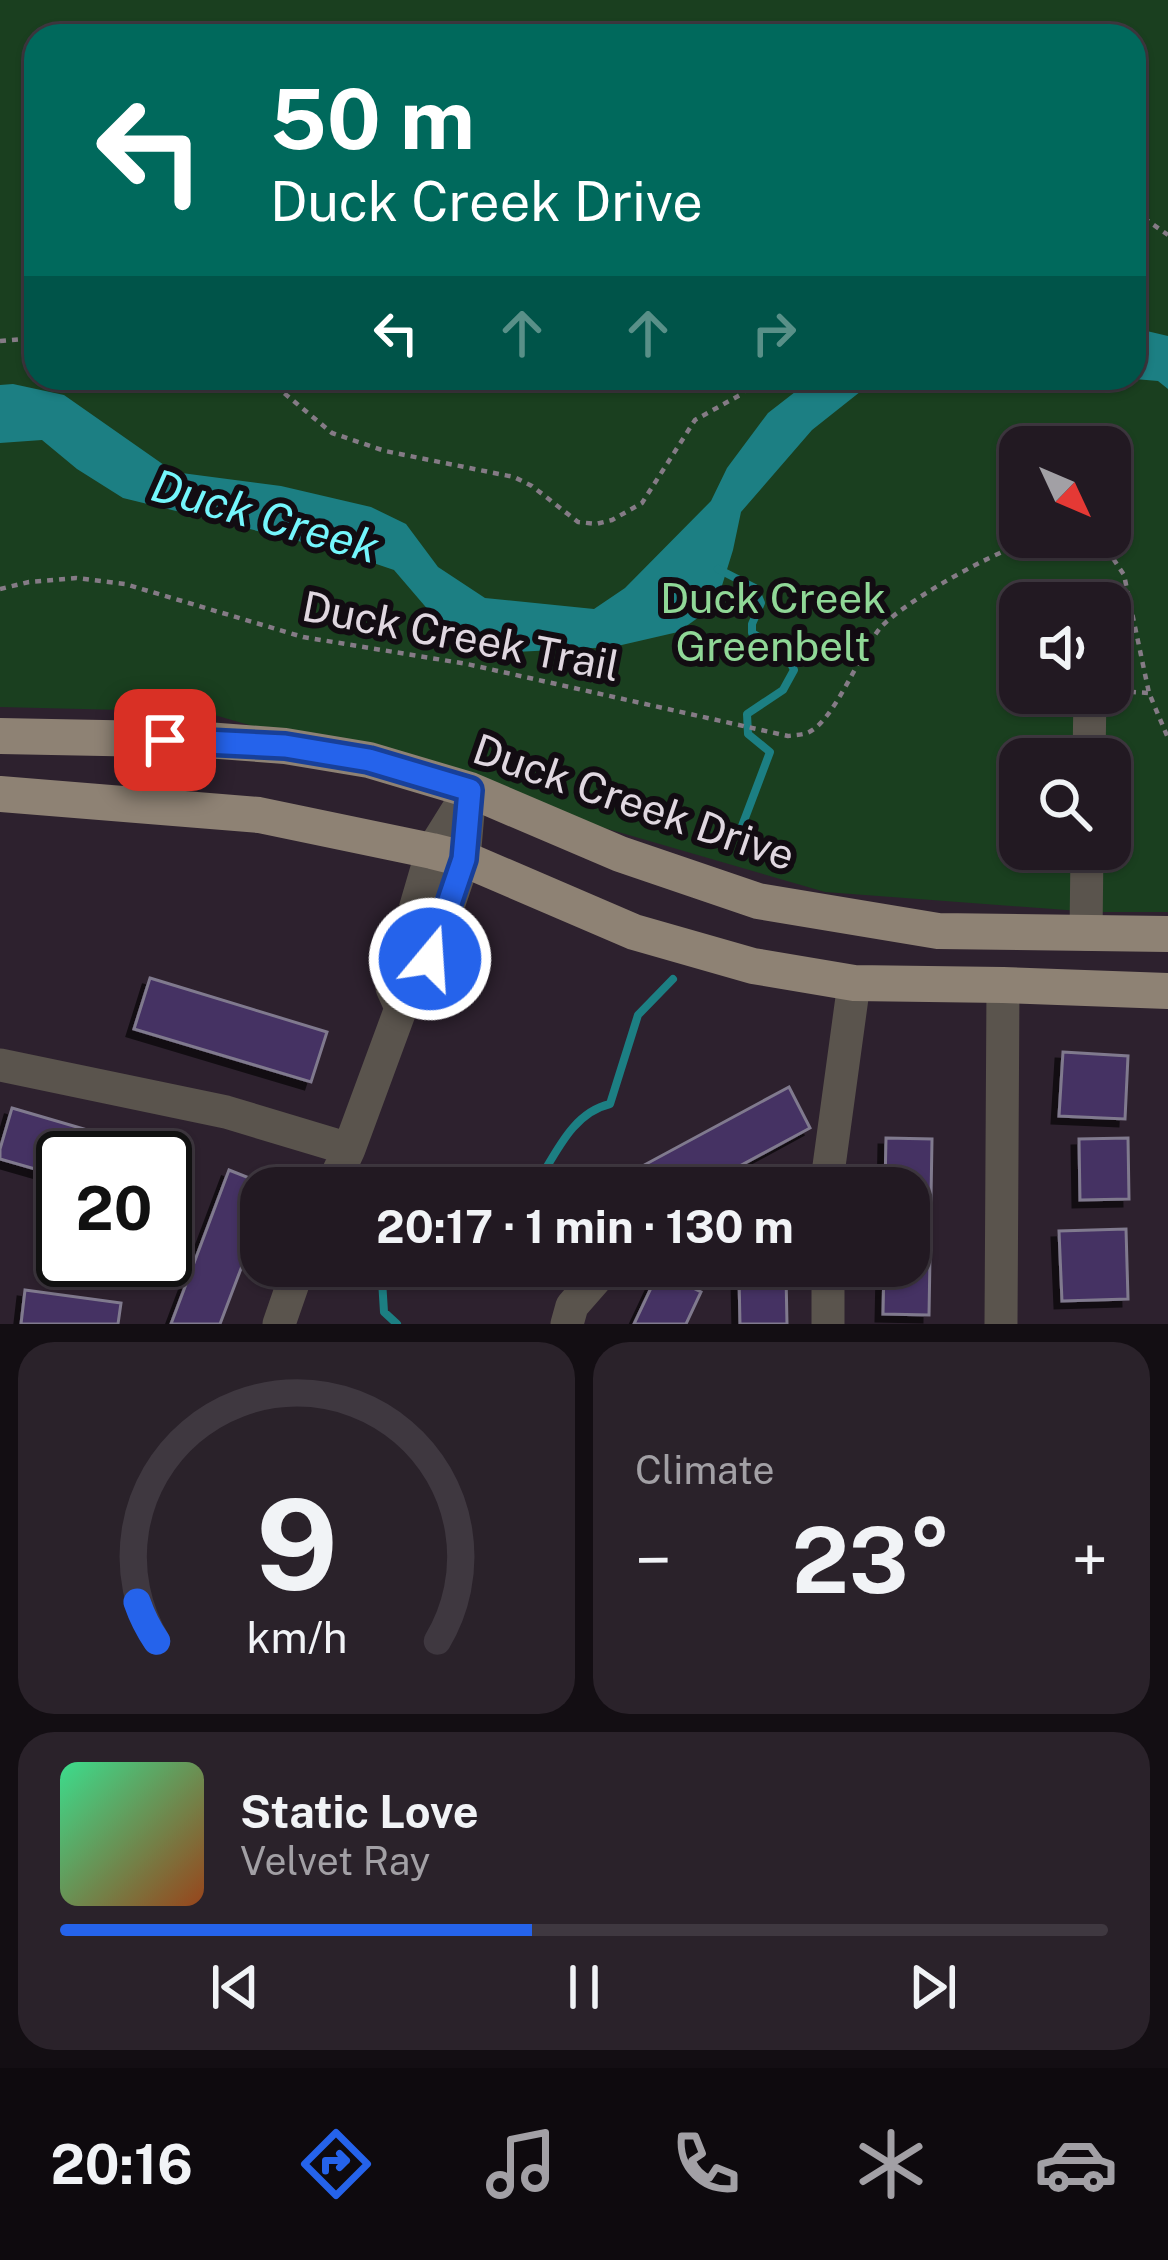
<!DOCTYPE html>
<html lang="en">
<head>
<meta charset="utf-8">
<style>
  :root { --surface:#221922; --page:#2a222a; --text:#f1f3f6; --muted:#a2a0a5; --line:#3f3840; --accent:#2563eb }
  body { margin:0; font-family:"Public Sans",sans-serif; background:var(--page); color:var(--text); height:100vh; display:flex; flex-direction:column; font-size:45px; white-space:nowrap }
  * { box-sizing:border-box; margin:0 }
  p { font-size:39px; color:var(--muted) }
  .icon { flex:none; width:66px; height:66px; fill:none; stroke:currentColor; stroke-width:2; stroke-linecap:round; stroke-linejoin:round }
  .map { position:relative; height:1324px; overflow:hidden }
  .drawer { display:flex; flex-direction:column; gap:18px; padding:18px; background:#130e13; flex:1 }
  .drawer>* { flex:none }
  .guide { position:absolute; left:24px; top:24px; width:1122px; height:366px; border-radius:36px; box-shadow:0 3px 9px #0004,0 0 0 3px var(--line); background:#00695c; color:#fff; overflow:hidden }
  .needle { width:78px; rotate:134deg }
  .tools { position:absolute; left:999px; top:426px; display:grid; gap:24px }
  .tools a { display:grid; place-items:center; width:132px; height:132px; border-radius:24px; background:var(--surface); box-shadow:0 3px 9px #0004,0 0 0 3px var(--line); font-size:60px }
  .speed { position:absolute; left:36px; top:1131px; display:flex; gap:24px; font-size:60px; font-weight:700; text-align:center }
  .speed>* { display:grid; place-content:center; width:156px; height:156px; border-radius:50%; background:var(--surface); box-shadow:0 3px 9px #0004,0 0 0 3px var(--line); line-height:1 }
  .speed .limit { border:6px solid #111; border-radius:18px; background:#fff; color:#111 }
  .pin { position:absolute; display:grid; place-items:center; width:102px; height:102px; color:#fff; margin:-51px; border-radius:24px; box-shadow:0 6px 18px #0006 }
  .me { position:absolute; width:132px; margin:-66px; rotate:18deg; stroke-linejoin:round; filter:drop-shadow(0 0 9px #0008) }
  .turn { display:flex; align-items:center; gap:42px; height:252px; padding:0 48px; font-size:54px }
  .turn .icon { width:156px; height:156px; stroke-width:2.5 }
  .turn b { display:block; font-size:84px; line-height:102px }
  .lanes { display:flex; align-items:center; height:114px; padding:0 48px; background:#0003; justify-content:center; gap:60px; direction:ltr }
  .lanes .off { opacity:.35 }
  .big { font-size:90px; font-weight:700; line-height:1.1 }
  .drawer .card { flex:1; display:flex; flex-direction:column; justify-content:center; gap:18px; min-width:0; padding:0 42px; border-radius:36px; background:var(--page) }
  .drawer .dial { align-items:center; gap:0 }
  .dial svg { height:312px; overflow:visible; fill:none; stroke:var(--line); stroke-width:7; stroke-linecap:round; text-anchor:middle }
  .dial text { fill:var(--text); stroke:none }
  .song { display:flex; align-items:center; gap:36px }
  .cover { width:144px; height:144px; border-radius:18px; background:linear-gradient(135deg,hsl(150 70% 55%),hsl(20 70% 35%)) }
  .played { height:12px; border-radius:6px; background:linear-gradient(90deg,var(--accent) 45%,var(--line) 45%) }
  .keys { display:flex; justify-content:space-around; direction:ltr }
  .heat { display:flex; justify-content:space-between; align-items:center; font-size:66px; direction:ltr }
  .drawer .tiles { flex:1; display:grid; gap:18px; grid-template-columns:1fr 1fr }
  .card:last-child { grid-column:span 2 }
  .trip { position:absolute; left:240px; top:1167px; width:690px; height:120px; border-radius:36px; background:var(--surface); box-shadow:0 3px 9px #0004,0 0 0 3px var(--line); font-weight:700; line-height:120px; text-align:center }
  .tab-bar { display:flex; height:192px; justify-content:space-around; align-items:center; background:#0e0a0e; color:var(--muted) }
  .tab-bar .icon { width:84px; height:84px }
  .tab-bar .current { color:var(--accent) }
  .tab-bar b { font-size:54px; color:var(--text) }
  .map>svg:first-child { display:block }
  .green { fill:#1a3f1f; fill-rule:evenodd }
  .water { fill:#1c7f83 }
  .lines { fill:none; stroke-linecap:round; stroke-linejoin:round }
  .stream { stroke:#1c7f83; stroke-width:8 }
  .building { fill:#443163; stroke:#807a8e; stroke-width:3; filter:url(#shadow) }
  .path { stroke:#857b86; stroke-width:4.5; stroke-dasharray:6 6; stroke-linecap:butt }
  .minor { stroke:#5a544d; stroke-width:33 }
  .major { stroke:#8e8274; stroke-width:36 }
  .route-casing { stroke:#184099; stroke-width:30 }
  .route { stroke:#2563eb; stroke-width:21 }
  .labels { text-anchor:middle; stroke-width:12; stroke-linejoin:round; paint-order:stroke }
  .park-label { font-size:42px; fill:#90d897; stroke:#120c12 }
  .street-label { font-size:42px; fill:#e0d7e0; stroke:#120c12 }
  .water-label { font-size:45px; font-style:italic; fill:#74f6fc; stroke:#120c12 }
</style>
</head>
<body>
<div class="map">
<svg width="1168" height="1324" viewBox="0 0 1168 1324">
  <defs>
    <filter id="shadow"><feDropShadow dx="-7" dy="7" stdDeviation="0" flood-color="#0009"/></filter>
  </defs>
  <rect width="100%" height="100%" fill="#2d212e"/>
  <!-- green -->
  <path class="green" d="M0,0h1168v912h-75l-268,-20 -621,-180 -204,-5zM36,36h1098v342h-1098zM1020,447h90v90h-90zM1020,603h90v90h-90zM1020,759h90v90h-90z"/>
  <!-- water -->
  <path class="water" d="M1134,328l34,8v53l-10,-8 -35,-3h11z
    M813,378h69l-12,6 -58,46 -71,82 -8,38 -17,55 -38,27 -65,15 -98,5 -47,-11 -32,-22 -42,-49 -59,-20 -212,-52 -46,-29 -35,-29 -42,3v-58l13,-1 51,11 110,77 107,14 90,21 35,17 32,43 47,31 109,11 31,-21 86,-87 16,-33 41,-55z"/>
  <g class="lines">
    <!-- stream -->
    <path class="stream" d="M718,569l37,19 6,15 -9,21v9l34,20 8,17 -11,20 -36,24 1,20 22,18 -28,74
      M534,1188c21,-32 37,-75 76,-84l28,-89 35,-36
      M393,1266l-11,14 2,32 13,12"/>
  </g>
  <!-- building -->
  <path class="building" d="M150,978l177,54 -16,50 -177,-53z
    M1063,1052l65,4 -3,63 -66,-3z
    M789,1087l21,41 -111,60h-54l-10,-18z
    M12,1108l178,52 -15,51 -10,-4v-49h-102v19l-63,-18v-10z
    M886,1138l46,1 -3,176 -46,-1 1,-48h25v-78h-24z
    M1128,1138l1,61 -49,1 -1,-61z
    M229,1170l43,17 -11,1v28l-41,108h-49z
    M1126,1229l2,70 -66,2 -3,-70z
    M659,1271l42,21 -15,32h-52z
    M786,1276l1,48h-47l-1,-47z
    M25,1290l96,13 -3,21h-97z"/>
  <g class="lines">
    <!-- path -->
    <path class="path" d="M1134,211l34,24
      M0,341l36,-3
      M266,378l66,55 53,18 129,26 18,9 46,36 18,2 16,-4 30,-17 53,-83 45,-25 18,-17
      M1072,537l19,5 21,15 12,18 25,118 19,45
      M0,589l29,-7 47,-4 49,6 178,53 164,27 321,72c7,-1 13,-1 19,-3 28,-11 53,-83 75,-107 26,-27 130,-86 166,-89
      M1118,691l31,2"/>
    <!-- minor -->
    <path class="minor" d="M1089,759l1,-66
      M470,790l-6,69 -46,136 -17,13 -9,-20 40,-137z
      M1086,934l1,-85
      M0,1065l226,47 123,37
      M331,1188l18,-39 52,-141
      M826,1188l28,-205
      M828,1266v58
      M279,1324l20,-58
      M567,1324l5,-18 35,-40
      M1001,1324l2,-339"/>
    <!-- major -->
    <path class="major" d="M0,736l206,4 79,6 84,14 101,30 150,64 138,47 180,30 230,3
      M0,794l259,21 173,36 32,8 170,73 119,34 101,17 149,2 165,6"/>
  </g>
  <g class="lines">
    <!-- route casing -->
    <g class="route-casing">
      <path id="route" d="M165,740l120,6 84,14 101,30 -6,69 -34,100"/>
    </g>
    <!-- route -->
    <use href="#route" class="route"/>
  </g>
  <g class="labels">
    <!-- park labels -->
    <g class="park-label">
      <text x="773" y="613">Duck Creek<tspan x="773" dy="48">Greenbelt</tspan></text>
    </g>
    <!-- street labels -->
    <g class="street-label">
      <text transform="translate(461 636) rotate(11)" y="15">Duck Creek Trail</text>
      <text transform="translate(634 802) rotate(19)" y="15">Duck Creek Drive</text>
    </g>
    <!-- water labels -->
    <g class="water-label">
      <text transform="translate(265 516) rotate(16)" y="16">Duck Creek</text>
    </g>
  </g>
</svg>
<div class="tools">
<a><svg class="needle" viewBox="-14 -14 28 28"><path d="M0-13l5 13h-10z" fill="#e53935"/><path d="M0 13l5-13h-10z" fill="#a2a0a5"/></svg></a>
<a><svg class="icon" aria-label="sound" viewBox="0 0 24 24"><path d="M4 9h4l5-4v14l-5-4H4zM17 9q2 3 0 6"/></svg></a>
<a><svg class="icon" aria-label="search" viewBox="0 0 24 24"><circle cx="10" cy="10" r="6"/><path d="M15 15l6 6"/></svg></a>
</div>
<div class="speed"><div class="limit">20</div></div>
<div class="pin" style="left:165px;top:740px;background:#d93025"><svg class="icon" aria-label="arrive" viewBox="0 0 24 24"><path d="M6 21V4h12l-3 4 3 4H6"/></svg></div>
<svg class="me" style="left:430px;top:959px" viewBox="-20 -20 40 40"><circle r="17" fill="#2563eb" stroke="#fff" stroke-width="3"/><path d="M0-11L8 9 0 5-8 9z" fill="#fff"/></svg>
<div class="trip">20:17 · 1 min · 130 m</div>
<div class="guide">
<div class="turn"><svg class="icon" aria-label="left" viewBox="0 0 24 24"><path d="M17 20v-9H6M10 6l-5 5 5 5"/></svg><div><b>50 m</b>Duck Creek Drive</div></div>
<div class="lanes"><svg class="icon" aria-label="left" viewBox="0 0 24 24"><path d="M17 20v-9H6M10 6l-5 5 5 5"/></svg><svg class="icon off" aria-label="ahead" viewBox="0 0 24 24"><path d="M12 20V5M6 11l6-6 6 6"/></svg><svg class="icon off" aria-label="ahead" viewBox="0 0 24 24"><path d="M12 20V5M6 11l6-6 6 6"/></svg><svg class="icon off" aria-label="right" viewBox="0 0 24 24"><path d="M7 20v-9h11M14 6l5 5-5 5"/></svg></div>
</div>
</div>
<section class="drawer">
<div class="tiles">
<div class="card dial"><svg viewBox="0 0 100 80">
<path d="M14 69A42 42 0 1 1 86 69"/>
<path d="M14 69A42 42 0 0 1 9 59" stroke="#2563eb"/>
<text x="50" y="56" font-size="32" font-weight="700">9</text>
<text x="50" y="72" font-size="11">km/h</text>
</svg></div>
<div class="card"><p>Climate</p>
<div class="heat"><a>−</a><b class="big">23°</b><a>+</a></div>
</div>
<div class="card">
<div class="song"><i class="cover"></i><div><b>Static Love</b><p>Velvet Ray</p></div></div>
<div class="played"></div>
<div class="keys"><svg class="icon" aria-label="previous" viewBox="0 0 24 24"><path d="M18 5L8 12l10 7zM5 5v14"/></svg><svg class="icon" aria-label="pause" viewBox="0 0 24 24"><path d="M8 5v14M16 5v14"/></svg><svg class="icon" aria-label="next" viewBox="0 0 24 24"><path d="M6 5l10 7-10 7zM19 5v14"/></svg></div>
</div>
</div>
</section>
<nav class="tab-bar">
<b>20:16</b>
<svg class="icon current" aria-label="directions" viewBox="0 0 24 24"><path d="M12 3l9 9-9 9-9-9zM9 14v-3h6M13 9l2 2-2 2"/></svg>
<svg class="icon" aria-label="music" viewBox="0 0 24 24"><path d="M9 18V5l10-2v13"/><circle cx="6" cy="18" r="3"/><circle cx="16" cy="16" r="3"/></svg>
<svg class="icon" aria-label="phone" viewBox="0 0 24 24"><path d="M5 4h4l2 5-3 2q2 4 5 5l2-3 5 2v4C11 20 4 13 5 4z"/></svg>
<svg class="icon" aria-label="climate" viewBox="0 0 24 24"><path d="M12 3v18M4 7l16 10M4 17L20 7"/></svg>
<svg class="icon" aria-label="car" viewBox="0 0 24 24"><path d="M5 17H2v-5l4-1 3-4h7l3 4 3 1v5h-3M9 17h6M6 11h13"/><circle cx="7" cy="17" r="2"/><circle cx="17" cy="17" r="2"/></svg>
</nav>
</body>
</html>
